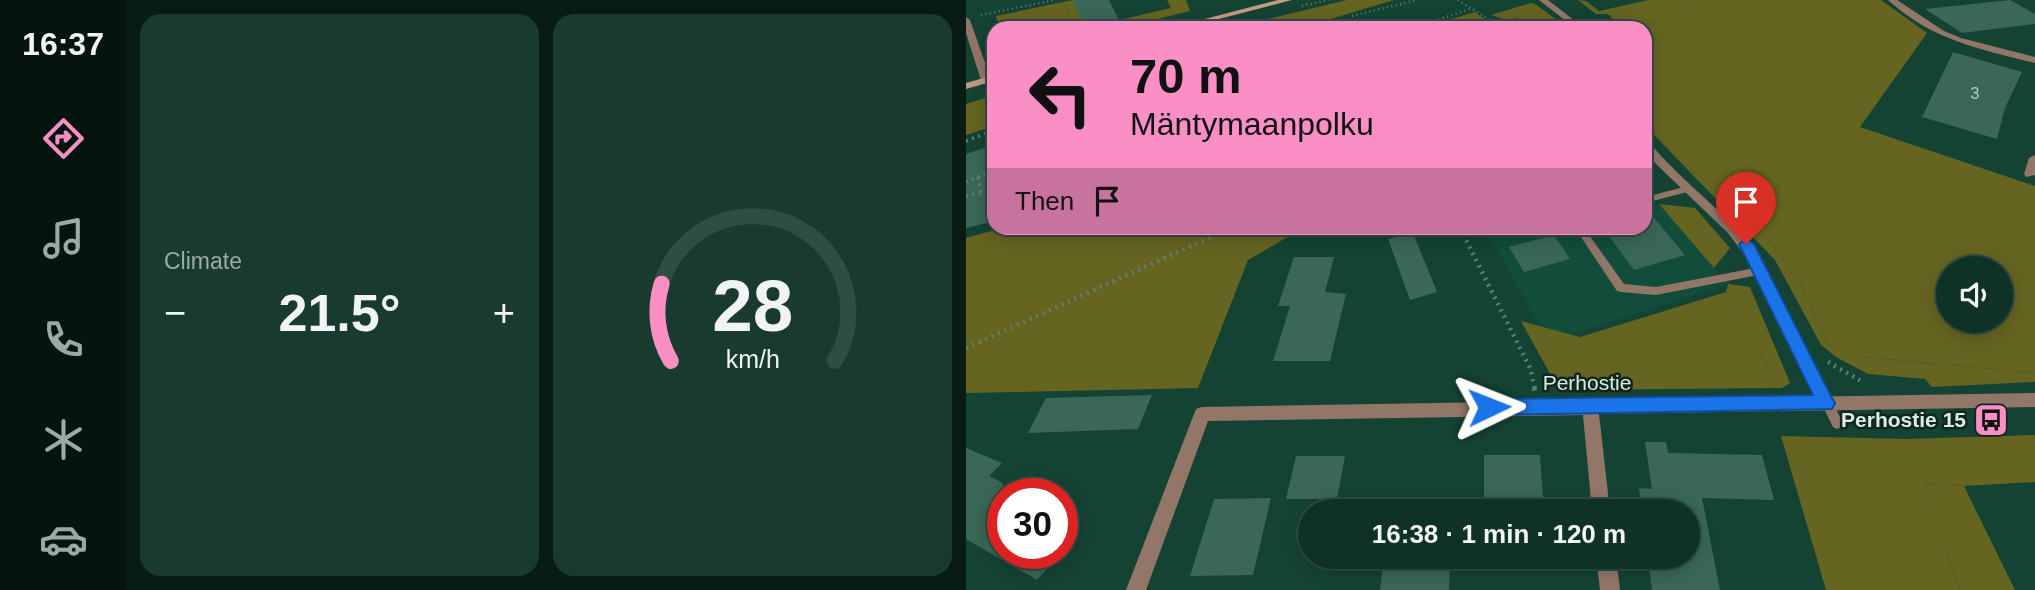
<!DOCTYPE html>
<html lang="en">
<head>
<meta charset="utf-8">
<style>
  :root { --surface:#0f3227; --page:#183a2f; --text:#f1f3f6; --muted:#9baaa7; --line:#2f4d44; --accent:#fa8fc6 }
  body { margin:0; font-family:Arial,sans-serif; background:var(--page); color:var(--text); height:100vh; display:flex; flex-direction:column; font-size:26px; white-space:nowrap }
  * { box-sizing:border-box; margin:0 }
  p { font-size:23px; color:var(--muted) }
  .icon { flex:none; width:38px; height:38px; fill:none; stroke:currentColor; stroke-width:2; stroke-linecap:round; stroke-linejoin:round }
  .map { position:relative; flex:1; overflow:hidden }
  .drawer { display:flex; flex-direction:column; gap:14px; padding:14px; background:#081c15; width:840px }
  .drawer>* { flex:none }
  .top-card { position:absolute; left:21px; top:21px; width:665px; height:214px; border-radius:21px; box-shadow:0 4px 18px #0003,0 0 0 2px var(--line); background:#fa8fc6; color:#111; overflow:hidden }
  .controls { position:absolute; left:970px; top:256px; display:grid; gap:14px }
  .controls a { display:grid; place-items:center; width:77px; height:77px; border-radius:50%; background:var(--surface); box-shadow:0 4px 18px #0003,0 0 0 2px var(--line); font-size:35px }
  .speed { position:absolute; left:21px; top:478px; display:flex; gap:14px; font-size:35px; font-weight:700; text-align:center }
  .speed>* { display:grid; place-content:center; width:91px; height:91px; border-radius:50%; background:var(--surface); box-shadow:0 4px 18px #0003,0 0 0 2px var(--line); line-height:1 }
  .speed .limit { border:10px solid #d22; background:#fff; color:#111 }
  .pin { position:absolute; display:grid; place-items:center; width:60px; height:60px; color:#fff; margin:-72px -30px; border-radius:50% 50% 50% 0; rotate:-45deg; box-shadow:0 0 7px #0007 }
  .pin .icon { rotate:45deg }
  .me { position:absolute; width:77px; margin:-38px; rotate:88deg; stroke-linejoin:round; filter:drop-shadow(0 0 5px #0008) }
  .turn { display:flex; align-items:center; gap:24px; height:147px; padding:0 28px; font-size:32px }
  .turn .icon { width:91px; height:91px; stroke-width:2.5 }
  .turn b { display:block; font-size:49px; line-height:60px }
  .then { display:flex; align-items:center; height:66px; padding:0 28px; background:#0003; gap:14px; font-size:26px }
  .big { font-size:52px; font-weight:700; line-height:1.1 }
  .drawer .card { flex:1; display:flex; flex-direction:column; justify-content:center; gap:10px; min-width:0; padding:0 24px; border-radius:21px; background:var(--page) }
  .drawer .dial { align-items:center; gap:0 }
  .dial svg { height:182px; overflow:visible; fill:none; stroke:var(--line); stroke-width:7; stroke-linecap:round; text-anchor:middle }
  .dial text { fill:var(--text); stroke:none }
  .heat { display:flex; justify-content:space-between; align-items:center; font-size:38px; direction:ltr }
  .drawer .tiles { flex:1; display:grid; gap:14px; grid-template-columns:repeat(2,1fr) }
  .trip { position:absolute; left:332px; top:499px; width:402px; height:70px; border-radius:35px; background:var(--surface); box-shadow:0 4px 18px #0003,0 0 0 2px var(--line); font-weight:700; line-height:70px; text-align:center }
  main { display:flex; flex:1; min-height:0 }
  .menu { display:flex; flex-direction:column; width:126px; justify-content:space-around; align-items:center; background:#061410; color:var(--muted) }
  .menu .icon { width:49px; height:49px }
  .menu .on { color:var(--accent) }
  .menu b { font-size:32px; color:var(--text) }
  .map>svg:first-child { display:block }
  .built { fill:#124d3c }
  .green { fill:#656421 }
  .forest { fill:#656420; fill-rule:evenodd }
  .building { fill:#3a6757 }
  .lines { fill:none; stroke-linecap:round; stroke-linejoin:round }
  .path-far3 { stroke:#5c8275; stroke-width:2.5; stroke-dasharray:1 3.5; stroke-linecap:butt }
  .path-far2 { stroke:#5c8275; stroke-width:3.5; stroke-dasharray:2 4.5; stroke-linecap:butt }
  .path-far1 { stroke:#5c8275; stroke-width:4.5; stroke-dasharray:2 5; stroke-linecap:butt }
  .path { stroke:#5c8275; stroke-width:5; stroke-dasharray:2.5 7; stroke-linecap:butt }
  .service { fill:#927769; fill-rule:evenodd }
  .minor { fill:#927769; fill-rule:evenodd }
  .secondary { fill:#c49983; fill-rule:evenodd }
  .route { fill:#1a73e8; stroke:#114b97; stroke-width:2 }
  .labels { text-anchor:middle; stroke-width:5; stroke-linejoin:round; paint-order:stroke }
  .far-number-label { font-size:16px; fill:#afccc1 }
  .street-label { font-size:21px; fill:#d6eee4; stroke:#12251e }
  .poi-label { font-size:21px; font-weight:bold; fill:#d6eee4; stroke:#12251e; text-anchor:end }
</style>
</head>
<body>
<main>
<nav class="menu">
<b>16:37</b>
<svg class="icon on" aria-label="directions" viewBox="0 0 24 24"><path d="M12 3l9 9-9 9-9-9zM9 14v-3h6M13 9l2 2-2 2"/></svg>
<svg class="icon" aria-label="music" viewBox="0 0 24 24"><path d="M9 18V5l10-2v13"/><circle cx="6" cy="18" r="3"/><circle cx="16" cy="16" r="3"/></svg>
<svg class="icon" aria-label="phone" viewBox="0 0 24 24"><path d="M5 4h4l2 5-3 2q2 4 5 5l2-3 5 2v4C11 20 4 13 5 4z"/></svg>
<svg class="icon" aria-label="climate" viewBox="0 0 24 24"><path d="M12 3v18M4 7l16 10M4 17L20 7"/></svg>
<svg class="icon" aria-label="car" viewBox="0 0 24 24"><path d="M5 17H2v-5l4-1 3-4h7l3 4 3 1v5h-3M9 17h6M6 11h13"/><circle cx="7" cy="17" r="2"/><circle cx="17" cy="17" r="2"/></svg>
</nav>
<section class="drawer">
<div class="tiles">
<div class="card"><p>Climate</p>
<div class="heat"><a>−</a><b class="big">21.5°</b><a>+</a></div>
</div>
<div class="card dial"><svg viewBox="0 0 100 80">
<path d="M14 69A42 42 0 1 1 86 69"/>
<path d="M14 69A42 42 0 0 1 10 35" stroke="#fa8fc6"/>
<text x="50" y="56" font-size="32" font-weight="700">28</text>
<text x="50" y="72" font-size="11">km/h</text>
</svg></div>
</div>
</section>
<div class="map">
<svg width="1069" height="590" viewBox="0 0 1069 590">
  <rect width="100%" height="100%" fill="#144334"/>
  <!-- built -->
  <path class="built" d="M679,188l83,96 -180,58 -62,-114h159z"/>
  <!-- green -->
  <path class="green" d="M107,0l12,28 86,-20 -4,-8h19l4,11 -68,17h-48l-11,-26z
    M612,0l8,1 13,10 50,-11h60l-68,28h-32l-2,-3 7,-5 -6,-6h-12z
    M565,3l4,1 33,24h-34l4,-5 -24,-5 -4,3 -19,-6z
    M509,12l15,11 -2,5h-67z
    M689,136l115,105 30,40 28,64 38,12 169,16v9l-103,5 -7,-8 -57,-5 -32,-17 -15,-12 -46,-85z
    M693,204l36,4 35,40 -16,20z
    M762,284l22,3 40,96 -8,5 -225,2 -2,-7h222l-51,-91z
    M959,483l39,3 51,104h-55z"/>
  <!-- forest -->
  <path class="forest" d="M381,0h47l-94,28h-70z
    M743,0h172l46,33 -67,94 175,59v187l-169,-16 -38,-12 -28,-64 -30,-40 -115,-105 -10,-28v-80h-4zM982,268h52v52h-52z
    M97,2l11,26h-75l-3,-12z
    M28,95v31l-28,9v-31z
    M36,228h301l-55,32 -50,128 -232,5v-155z
    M760,292l51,91h-222l-34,-62 59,16z
    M1069,435v47l-71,4 -39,-3 35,107h-134l-45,-154 125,3z"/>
  <!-- building -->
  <path class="building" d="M107,0h36l10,20 -35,8z
    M1044,0l25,14v10l-73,9 -37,-24z
    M987,52l69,20 -17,36 -8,31 -75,-22z
    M28,145v76l-28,7v-74z
    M679,207l40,48 -51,15 -31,-42h42z
    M447,233l24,59 -27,8 -22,-61z
    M588,235l16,24 -46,13 -15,-25z
    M328,257h40l-9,35 21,2 -16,67h-57l17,-55h-12z
    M186,395l-14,34 -110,4 18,-35z
    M679,442h21l2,11 94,2 12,45 -72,-2 18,92h-68l-4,-34h41v-45h-47l-3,-23 13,1z
    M0,448l36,15 -13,13 14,7v70h58l-24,27 -71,-41z
    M518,455h56l4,56h-60z
    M330,456h49l-8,43h-51z
    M305,498l-18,77 -63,1 24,-77z
    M418,556h66l-1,34h-69z"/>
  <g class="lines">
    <!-- path-far3 -->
    <path class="path-far3" d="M492,0l35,22v6
      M336,6l27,-6
      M15,15l74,-15
      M386,16l65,-16
      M167,28l28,-7
      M447,28l60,-20"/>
    <!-- path-far2 -->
    <path class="path-far2" d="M0,141l28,-11
      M12,177l3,16
      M0,182l28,-12
      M0,196l28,-6
      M262,229l3,-1"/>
    <!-- path-far1 -->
    <path class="path-far1" d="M494,228l70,140 5,21
      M0,348l265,-120
      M862,362l35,20"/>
    <!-- path -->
    <path class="path" d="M568,388l1,3"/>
    <!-- service -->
    <path class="service" d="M722,186l4,3 -1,2 -46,12v-6z
      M609,228h9l40,56 32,3 99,-19 -2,-3 1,-3h8l79,157 2,4 -2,4 -4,2 -4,-2 -75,-152 -102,20 -35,-3 -4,-1z"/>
    <!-- minor -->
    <path class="minor" d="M573,0h9l36,28h-9z
      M922,0h9l47,31 17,7 74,19v6c-56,-14 -103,-23 -147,-63z
      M0,17l4,3 21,60 -2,2 -8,-2 -15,-47z
      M679,141l4,1c34,42 81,72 113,117l2,3 -2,3h-10l-24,-32 -74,-71 -9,-11z
      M1069,155v20l-9,2 -2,-3 5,-16z
      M1069,393v14l-436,7 11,97h-18l-9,-96 -375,6 -62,169h-20l68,-176 2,-5 6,-2z
      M630,556h20l4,34h-20z"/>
    <!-- secondary -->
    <path class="secondary" d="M312,0h14l-108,28h-14z
      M28,75v6l-28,8v-6z"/>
  </g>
  <!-- route -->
  <path class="route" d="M780,239l8,5 78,154 3,5 -3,6 -343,6 -6,-2 -3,-6 3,-6 6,-2 324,-4 -74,-151z"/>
  <!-- icons -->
  <defs>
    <g id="bus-square" transform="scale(1.75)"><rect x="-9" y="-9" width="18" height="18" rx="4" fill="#fa8fc6" stroke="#12251e"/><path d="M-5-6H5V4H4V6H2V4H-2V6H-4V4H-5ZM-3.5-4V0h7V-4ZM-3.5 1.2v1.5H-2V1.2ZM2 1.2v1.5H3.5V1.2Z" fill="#111"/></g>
  </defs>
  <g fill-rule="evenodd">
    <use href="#bus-square" x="1025" y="420"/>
  </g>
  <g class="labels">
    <!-- far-number labels -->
    <g class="far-number-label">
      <text x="1009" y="99">3</text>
    </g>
    <!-- street labels -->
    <g class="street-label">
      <text x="621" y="390">Perhostie</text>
    </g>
    <!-- poi labels -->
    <g class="poi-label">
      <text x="1000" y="427">Perhostie 15</text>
    </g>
  </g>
</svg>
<div class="controls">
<a><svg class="icon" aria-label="sound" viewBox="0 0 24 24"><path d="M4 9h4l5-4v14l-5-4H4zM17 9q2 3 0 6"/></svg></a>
</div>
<div class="speed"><div class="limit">30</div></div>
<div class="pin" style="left:780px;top:244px;background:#d93025"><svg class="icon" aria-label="arrive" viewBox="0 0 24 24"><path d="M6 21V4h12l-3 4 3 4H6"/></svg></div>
<svg class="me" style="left:523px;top:407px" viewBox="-20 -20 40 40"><path d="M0-17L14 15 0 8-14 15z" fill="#1a73e8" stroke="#fff" stroke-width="4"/></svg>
<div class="trip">16:38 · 1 min · 120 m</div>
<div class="top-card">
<div class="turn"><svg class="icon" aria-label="left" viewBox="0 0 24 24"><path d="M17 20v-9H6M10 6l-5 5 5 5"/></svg><div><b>70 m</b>Mäntymaanpolku</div></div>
<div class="then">Then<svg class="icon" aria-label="arrive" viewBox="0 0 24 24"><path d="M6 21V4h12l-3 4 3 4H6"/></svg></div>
</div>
</div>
</main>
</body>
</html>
